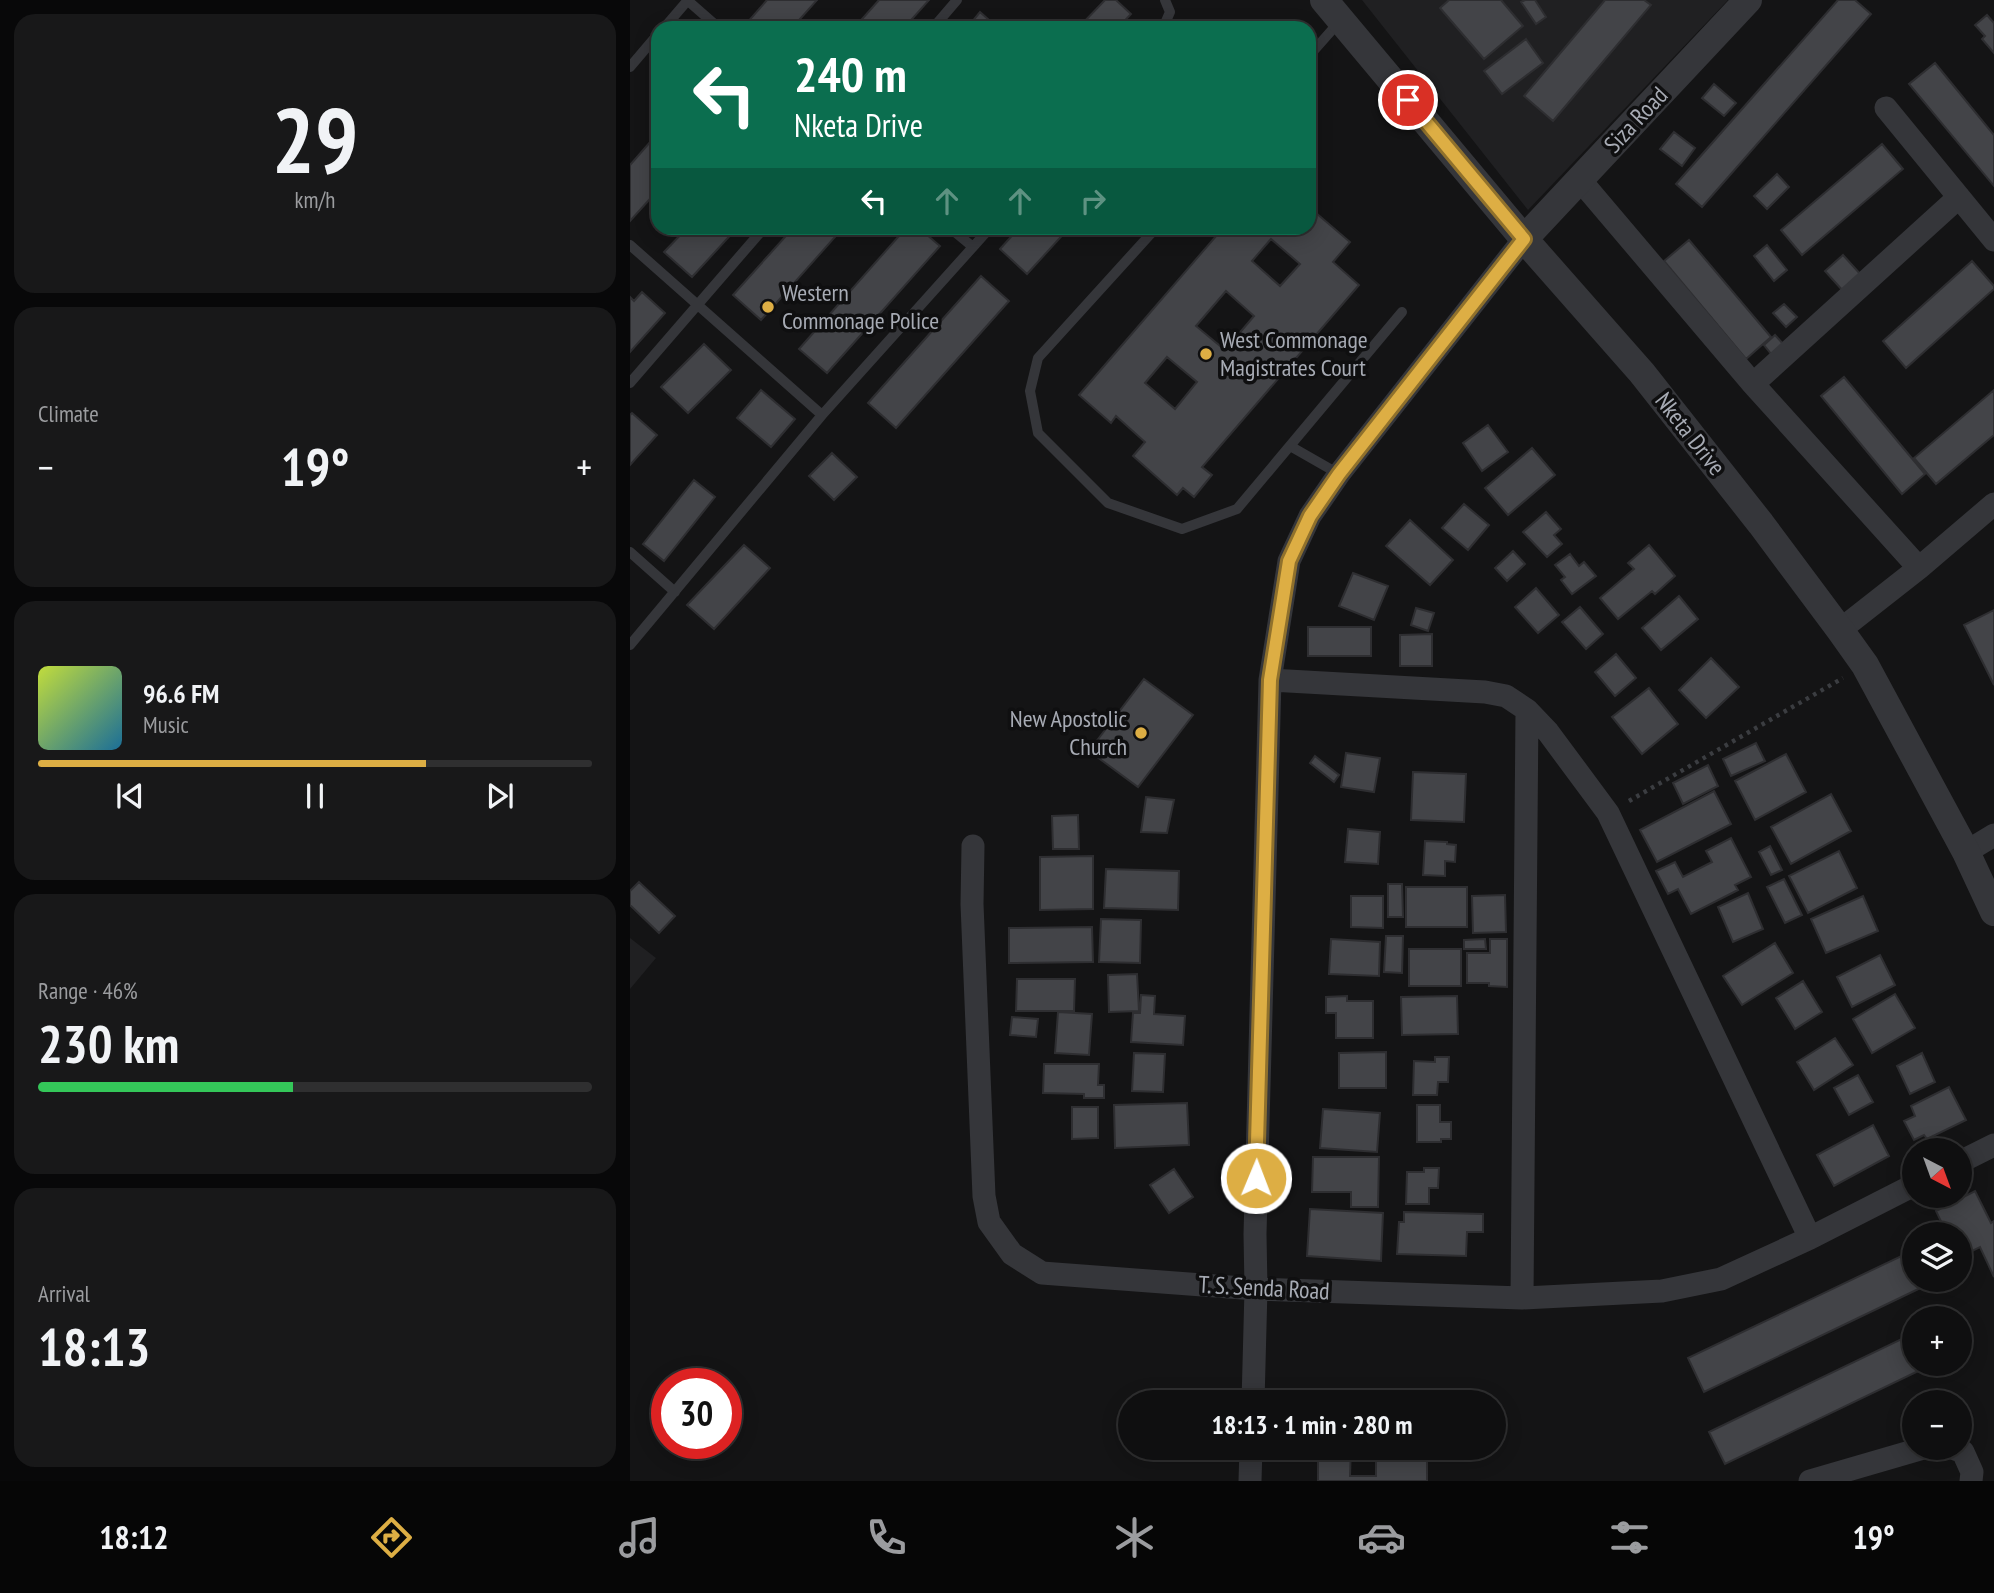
<!DOCTYPE html>
<html lang="en">
<head>
<meta charset="utf-8">
<style>
  :root { --surface:#0f0f10; --page:#181819; --text:#f1f3f6; --muted:#9b9c9f; --line:#2f2f30; --accent:#ddae44 }
  body { margin:0; font-family:"PT Sans Narrow",sans-serif; background:var(--page); color:var(--text); height:100vh; display:flex; flex-direction:column; font-size:26px; white-space:nowrap }
  * { box-sizing:border-box; margin:0 }
  p { font-size:23px; color:var(--muted) }
  .icon { flex:none; width:38px; height:38px; fill:none; stroke:currentColor; stroke-width:2; stroke-linecap:round; stroke-linejoin:round }
  .map { position:relative; flex:1; overflow:hidden }
  .details { display:flex; flex-direction:column; gap:14px; padding:14px; background:#080809; width:630px }
  .details>* { flex:none }
  .guide { position:absolute; left:21px; top:21px; width:665px; height:214px; border-radius:21px; box-shadow:0 4px 18px #0003,0 0 0 2px var(--line); background:#0b6e4f; color:#fff; overflow:hidden }
  .needle { width:46px; rotate:139deg }
  .buttons { position:absolute; left:1272px; top:1138px; display:grid; gap:14px }
  .buttons a { display:grid; place-items:center; width:70px; height:70px; border-radius:50%; background:var(--surface); box-shadow:0 4px 18px #0003,0 0 0 2px var(--line); font-size:35px }
  .speed { position:absolute; left:21px; top:1368px; display:flex; gap:14px; font-size:35px; font-weight:700; text-align:center }
  .speed>* { display:grid; place-content:center; width:91px; height:91px; border-radius:50%; background:var(--surface); box-shadow:0 4px 18px #0003,0 0 0 2px var(--line); line-height:1 }
  .speed .limit { border:10px solid #d22; background:#fff; color:#111 }
  .pin { position:absolute; display:grid; place-items:center; width:60px; height:60px; color:#fff; margin:-30px; border:4px solid #fff; border-radius:50%; box-shadow:0 2px 7px #0007 }
  .me { position:absolute; width:77px; margin:-38px; rotate:1deg; stroke-linejoin:round; filter:drop-shadow(0 0 5px #0008) }
  .turn { display:flex; align-items:center; gap:24px; height:147px; padding:0 28px; font-size:32px }
  .turn .icon { width:91px; height:91px; stroke-width:2.5 }
  .turn b { display:block; font-size:49px; line-height:60px }
  .lanes { display:flex; align-items:center; height:66px; padding:0 28px; background:#0003; justify-content:center; gap:35px; direction:ltr }
  .lanes .off { opacity:.35 }
  .big { font-size:52px; font-weight:800; line-height:1.1 }
  .details .card { flex:1; display:flex; flex-direction:column; justify-content:center; gap:10px; min-width:0; padding:0 24px; border-radius:21px; background:var(--page) }
  .details .dial { align-items:center; gap:0 }
  .dial b { font-size:91px; line-height:1 }
  .song { display:flex; align-items:center; gap:21px }
  .cover { width:84px; height:84px; border-radius:10px; background:linear-gradient(135deg,hsl(70 70% 55%),hsl(200 70% 35%)) }
  .played { height:7px; border-radius:4px; background:linear-gradient(90deg,var(--accent) 70%,var(--line) 70%) }
  .keys { display:flex; justify-content:space-around; direction:ltr }
  .heat { display:flex; justify-content:space-between; align-items:center; font-size:38px; direction:ltr }
  .charge { height:10px; border-radius:5px; background:linear-gradient(90deg,#34c759 46%,var(--line) 0) }
  .trip { position:absolute; left:488px; top:1390px; width:388px; height:70px; border-radius:35px; background:var(--surface); box-shadow:0 4px 18px #0003,0 0 0 2px var(--line); font-weight:800; line-height:70px; text-align:center }
  .menu { display:flex; height:112px; justify-content:space-around; align-items:center; background:#060606; color:var(--muted) }
  .menu .icon { width:49px; height:49px }
  .menu .selected { color:var(--accent) }
  .menu b { font-size:32px; color:var(--text) }
  main { display:flex; flex:1; min-height:0 }
  .map>svg:first-child { display:block }
  .built { fill:#202022 }
  .building { fill:#434448; stroke:#2e2e31; stroke-width:2; fill-rule:evenodd }
  .lines { fill:none; stroke-linecap:round; stroke-linejoin:round }
  .path { stroke:#3b3d41; stroke-width:4.5; stroke-dasharray:3.5 5; stroke-linecap:butt }
  .service { stroke:#35363a; stroke-width:10 }
  .minor { stroke:#35363a; stroke-width:23 }
  .tertiary { stroke:#35363a; stroke-width:28 }
  .route-casing { stroke:#90712c; stroke-width:18 }
  .route { stroke:#ddae44; stroke-width:12 }
  .poi-dot { fill:#ddae44; stroke:#0f0f10; stroke-width:2.5 }
  .labels { text-anchor:middle; stroke-width:7; stroke-linejoin:round; paint-order:stroke }
  .street-label { font-size:24px; fill:#a7abb4; stroke:#0f0f10 }
  .poi-label { font-size:24px; fill:#a7abb4; stroke:#0f0f10; text-anchor:start }
</style>
</head>
<body>
<main>
<section class="details">
<div class="card dial"><b>29</b><p>km/h</p></div>
<div class="card"><p>Climate</p>
<div class="heat"><a>−</a><b class="big">19°</b><a>+</a></div>
</div>
<div class="card">
<div class="song"><i class="cover"></i><div><b>96.6 FM</b><p>Music</p></div></div>
<div class="played"></div>
<div class="keys"><svg class="icon" aria-label="previous" viewBox="0 0 24 24"><path d="M18 5L8 12l10 7zM5 5v14"/></svg><svg class="icon" aria-label="pause" viewBox="0 0 24 24"><path d="M8 5v14M16 5v14"/></svg><svg class="icon" aria-label="next" viewBox="0 0 24 24"><path d="M6 5l10 7-10 7zM19 5v14"/></svg></div>
</div>
<div class="card"><p>Range · 46%</p><b class="big">230 km</b><div class="charge"></div></div>
<div class="card"><p>Arrival</p><b class="big">18:13</b></div>
</section>
<div class="map">
<svg width="1364" height="1481" viewBox="0 0 1364 1481">
  <rect width="100%" height="100%" fill="#141415"/>
  <!-- built -->
  <path class="built" d="M732,0h366l-200,210z
    M0,938l26,20 -26,31z"/>
  <!-- building -->
  <path class="building" d="M137,0h50l-25,28h-43l-4,-3z
    M249,0h50l-25,28h-50z
    M475,0h11l15,14 -13,14h-40z
    M819,0h52l22,26 -39,33 -44,-51z
    M895,0h10l11,17 -10,7 -15,-22z
    M975,0h39l7,5 -98,116 -29,-25z
    M1208,0h17l16,14 -169,193 -26,-23z
    M350,12l18,16h-31z
    M1357,15l7,8v30l-12,-14 3,-3 -10,-11z
    M896,39l17,24 -41,31 -18,-23z
    M1305,63l59,72v51l-85,-102z
    M1084,84l22,19 -12,13 -22,-18z
    M1044,132l21,16 -13,18 -22,-17z
    M28,133v57l-28,31v-56z
    M1252,144l21,25 -101,86 -21,-25z
    M1147,174l12,13 -22,22 -13,-13z
    M679,207l41,35 -17,20 26,23 -157,182 10,8 -18,22 -11,-9 -6,7 -44,-39 12,-14 -29,-26 -5,7 -32,-28 144,-167h86zM641,239l29,25 -20,22 -28,-25zM596,291l28,25 -29,34 -29,-24zM537,357l30,25 -22,27 -30,-26z
    M57,228h50l-45,49 -28,-25z
    M163,228h50l-82,92 -28,-25z
    M276,228h13l21,18 -113,127 -28,-24z
    M389,228h50l-42,46 -27,-25z
    M1059,240l82,97 -25,22 -82,-98z
    M1137,245l20,25 -13,11 -20,-25z
    M1213,255l19,21 -18,16 -19,-21z
    M1342,261l22,25v3l-88,79 -23,-27z
    M351,276l28,25 -113,127 -28,-25z
    M12,292l23,21 -35,39v-55l4,4z
    M1154,304l13,13 -11,10 -13,-14z
    M1145,335l9,10 -12,10 -8,-10z
    M74,344l27,26 -43,43 -27,-26z
    M1214,377l81,97 -23,20 -81,-98z
    M131,390l34,29 -24,28 -34,-29z
    M1364,390v45l-58,49 -22,-26z
    M2,413l25,22 -27,30v-50z
    M858,425l20,27 -26,19 -19,-28z
    M902,448l23,27 -47,40 -23,-27z
    M202,453l25,24 -23,23 -25,-24z
    M64,480l21,17 -51,64 -21,-17z
    M834,504l25,21 -21,25 -26,-22z
    M916,512l15,17 -7,6 8,9 -15,13 -24,-25z
    M780,520l43,40 -23,25 -44,-39z
    M114,545l26,23 -56,61 -27,-24z
    M1019,545l26,31 -20,18 -3,-3 -34,28 -18,-21 34,-29 -6,-6z
    M883,551l12,13 -18,17 -12,-13z
    M940,554l9,12 5,-4 12,14 -24,18 -11,-14 4,-3 -10,-12z
    M723,573l35,13 -14,34 -35,-14z
    M906,588l23,27 -21,18 -23,-26z
    M1049,596l19,23 -37,31 -19,-22z
    M950,607l23,27 -17,15 -24,-27z
    M786,608l18,5 -6,18 -17,-6z
    M1364,610v75l-30,-60z
    M678,627h63v29h-63z
    M802,634v32h-32v-31z
    M986,654l20,24 -21,18 -20,-24z
    M1081,658l28,29 -33,31 -27,-28z
    M514,679l49,36 -55,72 -49,-36z
    M1019,688l29,36 -36,30 -30,-37z
    M1126,743l9,18 -34,15 -8,-17z
    M716,753l34,5 -6,34 -33,-5z
    M1156,754l20,38 -51,28 -20,-39z
    M685,756l24,19 -5,7 -24,-19z
    M1078,765l10,21 -35,18 -10,-21z
    M783,772l53,2 -2,48 -53,-2z
    M1084,791l17,33 -74,38 -17,-32z
    M1201,794l20,37 -60,33 -20,-37z
    M516,797l28,3 -7,33 -26,-1z
    M448,815l1,34h-26l-1,-33z
    M718,829l32,3 -2,32 -33,-2z
    M1101,838l20,39 -16,8 3,5 -47,24 -13,-25 -10,5 -12,-23 19,-9 8,15 29,-15 -6,-11z
    M795,841l22,1v2l9,1 -1,17 -10,-1v15l-22,-1z
    M1140,846l12,24 -11,5 -12,-23z
    M1209,851l18,37 -49,25 -19,-37z
    M463,856v53l-53,1v-53z
    M476,869l73,2 -1,39 -74,-2z
    M1154,879l18,36 -17,8 -18,-36z
    M9,882l36,34 -16,17 -29,-28v-14z
    M758,884h14l1,33h-15z
    M776,887h61v40h-61z
    M1118,893l15,36 -30,13 -15,-35z
    M875,895l1,37 -33,1 -1,-37z
    M721,896h32v32l-32,-1z
    M1233,896l15,35 -52,22 -15,-34z
    M471,919l40,1 -1,43 -41,-1z
    M462,927l1,35 -84,1v-35z
    M756,936h17l-1,37 -18,-1z
    M701,939l49,3 -1,34 -50,-2z
    M855,939l1,10h-22v-9z
    M860,939h17v48l-18,-1v-3h-22v-30h23z
    M1145,943l18,30 -51,32 -19,-29z
    M779,949h52v37h-52z
    M1250,955l15,30 -43,22 -15,-30z
    M507,974l2,37 -30,1 -1,-37z
    M387,979h58l-1,32h-58z
    M1173,981l19,31 -27,17 -19,-31z
    M1265,994l20,34 -43,25 -19,-34z
    M511,995l14,1 -1,18 31,2 -2,29 -52,-3 2,-29h7z
    M717,996v5h26v37h-37v-25h-10v-16z
    M827,996l1,38 -56,1 -1,-38z
    M428,1012l34,2 -3,41 -34,-2z
    M382,1017l26,2 -2,18 -26,-2z
    M1205,1038l18,27 -39,25 -17,-28z
    M756,1052v36h-47v-35z
    M504,1053l31,1 -2,38 -31,-1z
    M1292,1053l13,29 -25,12 -13,-28z
    M805,1057h14l-1,25h-10l-1,13h-24l1,-34 21,1z
    M414,1064h55l-1,21h6v13h-20v-4l-41,-1z
    M1228,1075l15,27 -24,13 -15,-27z
    M1319,1087l17,33 -39,19 -3,-4 -10,5 -10,-19 11,-5 -4,-10z
    M557,1103l2,42 -74,3 -1,-43z
    M787,1105h23v17h11v17h-10v3h-24z
    M442,1107h26v31l-26,1z
    M693,1109l57,4 -3,39 -57,-4z
    M1243,1125l16,31 -55,30 -17,-31z
    M683,1157h66l-1,50h-27v-15h-39z
    M794,1168h15l-1,20h-9v16h-23l1,-32h17z
    M544,1169l19,28 -24,16 -19,-28z
    M1345,1191l16,32 3,-2v56l-14,-30 -20,10v-23h-13l-11,-23z
    M680,1209l73,4 -2,48 -74,-5z
    M774,1212l79,2v18h-16l-1,24 -69,-2 2,-32h5z
    M1284,1250v29h17l2,3 -229,110 -16,-34z
    M1284,1333v30h21l-210,101 -16,-32z
    M688,1447h33l-1,29h26v-29l51,1v33h-109z"/>
  <g class="lines">
    <!-- path -->
    <path class="path" d="M999,801l214,-123"/>
    <!-- service -->
    <path class="service" d="M57,0l32,28
      M34,28l24,-28
      M303,28l24,-28
      M533,28l7,-16 -5,-12
      M679,56l30,-34
      M0,67l28,-33
      M320,228l23,19
      M526,228l-118,130 -8,33 8,42 70,70 74,26 55,-20 165,-197
      M0,245l192,170
      M0,383l134,-155
      M660,446l49,28
      M0,552l45,40
      M0,645l192,-230 168,-187"/>
    <!-- minor -->
    <path class="minor" d="M1256,108l108,132
      M950,180l173,204 166,184
      M1123,384l206,-187
      M1210,630l79,-62 75,-64
      M640,680l215,12 21,4 21,14 21,22 60,81 202,425
      M343,846l-1,58 12,292 5,26 23,32 30,19 214,16 266,9 140,-7 59,-12 89,-41 104,-53
      M1336,852l28,-17
      M1330,1162l34,-17
      M892,1298l5,-588
      M623,1402l3,-113 -1,-55 15,-554 19,-119 21,-45 29,-42 185,-235
      M1320,1447l13,5 9,20 -1,9
      M620,1481l1,-34
      M1180,1481l117,-34"/>
    <!-- tertiary -->
    <path class="tertiary" d="M694,0l200,239 118,134 119,151 79,106 25,35 101,187 28,60
      M894,239l224,-239"/>
  </g>
  <g class="lines">
    <!-- route casing -->
    <g class="route-casing">
      <path id="route" d="M626,1178l14,-498 19,-119 21,-45 29,-42 185,-235 -116,-139"/>
    </g>
    <!-- route -->
    <use href="#route" class="route"/>
  </g>
  <!-- markers -->
  <g class="poi-dot">
    <circle cx="138" cy="307" r="7"/>
    <circle cx="576" cy="354" r="7"/>
    <circle cx="511" cy="733" r="7"/>
  </g>
  <g class="labels">
    <!-- street labels -->
    <g class="street-label">
      <text transform="translate(1006 120) rotate(-47)" y="8">Siza Road</text>
      <text transform="translate(1060 434) rotate(52)" y="8">Nketa Drive</text>
      <text transform="translate(634 1288) rotate(3)" y="8">T. S. Senda Road</text>
    </g>
    <!-- poi labels -->
    <g class="poi-label">
      <text x="152" y="301">Western<tspan x="152" dy="28">Commonage Police</tspan></text>
      <text x="590" y="348">West Commonage<tspan x="590" dy="28">Magistrates Court</tspan></text>
      <text x="497" y="727" text-anchor="end">New Apostolic<tspan x="497" dy="28">Church</tspan></text>
    </g>
  </g>
</svg>
<div class="buttons">
<a><svg class="needle" viewBox="-14 -14 28 28"><path d="M0-13l5 13h-10z" fill="#e53935"/><path d="M0 13l5-13h-10z" fill="#9b9c9f"/></svg></a>
<a><svg class="icon" aria-label="layers" viewBox="0 0 24 24"><path d="M12 4l9 5-9 5-9-5zM3 14l9 5 9-5"/></svg></a>
<a>+</a>
<a>−</a>
</div>
<div class="speed"><div class="limit">30</div></div>
<div class="pin" style="left:778px;top:100px;background:#d93025"><svg class="icon" aria-label="arrive" viewBox="0 0 24 24"><path d="M6 21V4h12l-3 4 3 4H6"/></svg></div>
<svg class="me" style="left:626px;top:1178px" viewBox="-20 -20 40 40"><circle r="17" fill="#ddae44" stroke="#fff" stroke-width="3"/><path d="M0-11L8 9 0 5-8 9z" fill="#fff"/></svg>
<div class="trip">18:13 · 1 min · 280 m</div>
<div class="guide">
<div class="turn"><svg class="icon" aria-label="left" viewBox="0 0 24 24"><path d="M17 20v-9H6M10 6l-5 5 5 5"/></svg><div><b>240 m</b>Nketa Drive</div></div>
<div class="lanes"><svg class="icon" aria-label="left" viewBox="0 0 24 24"><path d="M17 20v-9H6M10 6l-5 5 5 5"/></svg><svg class="icon off" aria-label="ahead" viewBox="0 0 24 24"><path d="M12 20V5M6 11l6-6 6 6"/></svg><svg class="icon off" aria-label="ahead" viewBox="0 0 24 24"><path d="M12 20V5M6 11l6-6 6 6"/></svg><svg class="icon off" aria-label="right" viewBox="0 0 24 24"><path d="M7 20v-9h11M14 6l5 5-5 5"/></svg></div>
</div>
</div>
</main>
<nav class="menu">
<b>18:12</b>
<svg class="icon selected" aria-label="directions" viewBox="0 0 24 24"><path d="M12 3l9 9-9 9-9-9zM9 14v-3h6M13 9l2 2-2 2"/></svg>
<svg class="icon" aria-label="music" viewBox="0 0 24 24"><path d="M9 18V5l10-2v13"/><circle cx="6" cy="18" r="3"/><circle cx="16" cy="16" r="3"/></svg>
<svg class="icon" aria-label="phone" viewBox="0 0 24 24"><path d="M5 4h4l2 5-3 2q2 4 5 5l2-3 5 2v4C11 20 4 13 5 4z"/></svg>
<svg class="icon" aria-label="climate" viewBox="0 0 24 24"><path d="M12 3v18M4 7l16 10M4 17L20 7"/></svg>
<svg class="icon" aria-label="car" viewBox="0 0 24 24"><path d="M5 17H2v-5l4-1 3-4h7l3 4 3 1v5h-3M9 17h6M6 11h13"/><circle cx="7" cy="17" r="2"/><circle cx="17" cy="17" r="2"/></svg>
<svg class="icon" aria-label="filters" viewBox="0 0 24 24"><path d="M4 7h16M4 17h16"/><circle cx="9" cy="7" r="2"/><circle cx="15" cy="17" r="2"/></svg>
<b>19°</b>
</nav>
</body>
</html>
